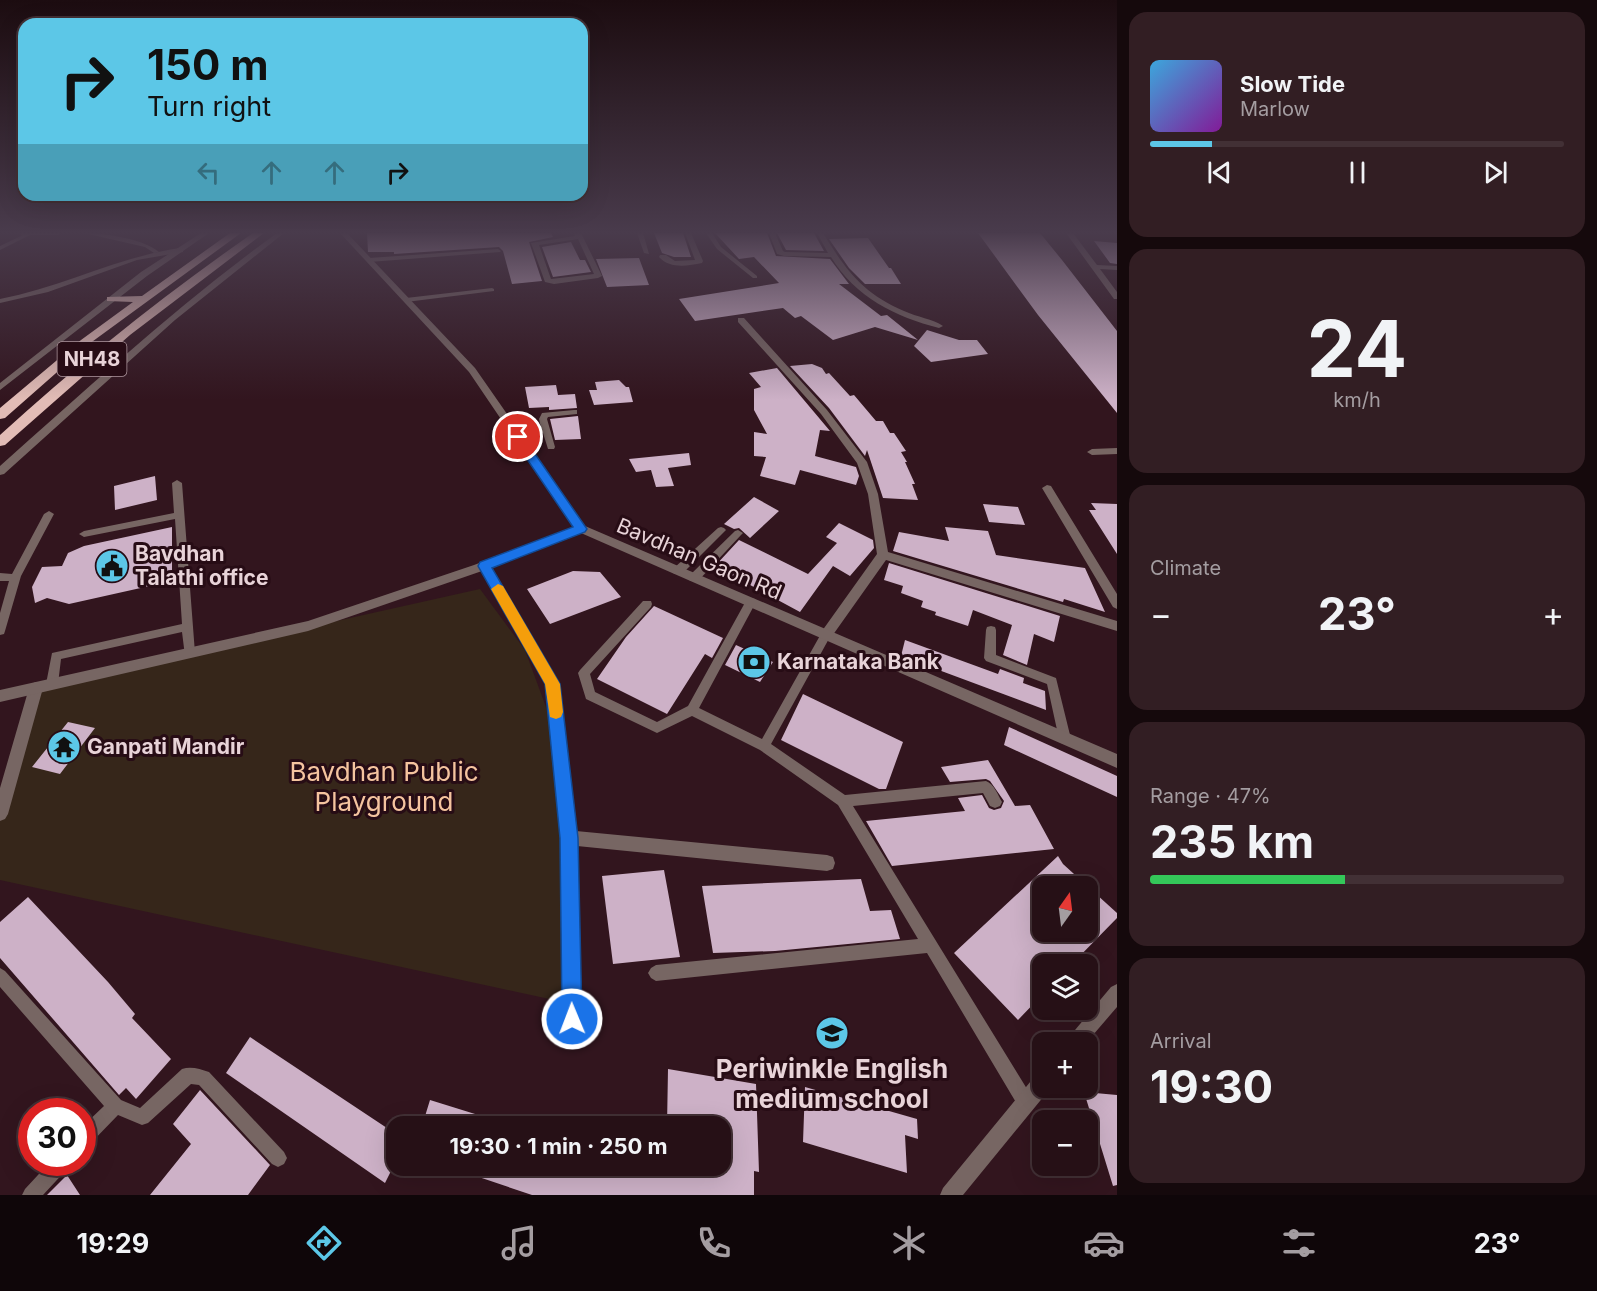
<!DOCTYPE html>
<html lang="en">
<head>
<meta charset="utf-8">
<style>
  :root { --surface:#261016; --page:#321e23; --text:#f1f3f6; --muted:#a49da1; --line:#423035; --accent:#5cc7e7 }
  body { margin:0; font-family:Inter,sans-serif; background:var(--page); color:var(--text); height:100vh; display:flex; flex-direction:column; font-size:22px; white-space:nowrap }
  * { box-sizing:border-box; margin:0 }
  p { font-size:20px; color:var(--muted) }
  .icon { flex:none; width:33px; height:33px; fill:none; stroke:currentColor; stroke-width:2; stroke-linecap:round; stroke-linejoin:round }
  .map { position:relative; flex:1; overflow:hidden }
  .panel { display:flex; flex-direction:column; gap:12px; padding:12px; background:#15090c; width:480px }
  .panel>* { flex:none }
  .banner { position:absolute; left:18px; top:18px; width:570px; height:183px; border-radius:18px; box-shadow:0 6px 24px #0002,0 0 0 2px var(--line); background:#5cc7e7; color:#111; overflow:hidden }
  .needle { width:39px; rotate:14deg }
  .tools { position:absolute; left:1032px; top:876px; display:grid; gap:12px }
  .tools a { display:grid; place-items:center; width:66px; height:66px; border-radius:12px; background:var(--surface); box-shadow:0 6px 24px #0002,0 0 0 2px var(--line); font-size:30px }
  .speed { position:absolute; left:18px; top:1098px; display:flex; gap:12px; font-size:30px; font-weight:700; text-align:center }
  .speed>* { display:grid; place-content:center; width:78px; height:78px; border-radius:50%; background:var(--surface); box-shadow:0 6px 24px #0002,0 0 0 2px var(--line); line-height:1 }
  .speed .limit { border:9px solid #d22; background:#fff; color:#111 }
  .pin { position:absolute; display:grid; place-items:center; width:51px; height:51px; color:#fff; margin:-26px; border:3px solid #fff; border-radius:50%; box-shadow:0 2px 6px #0007 }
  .me { position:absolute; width:66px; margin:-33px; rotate:359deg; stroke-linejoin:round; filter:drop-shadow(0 0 4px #0008) }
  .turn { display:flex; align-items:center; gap:21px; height:126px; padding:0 30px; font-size:27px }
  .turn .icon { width:78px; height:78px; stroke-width:2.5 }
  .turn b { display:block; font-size:42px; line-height:51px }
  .lanes { display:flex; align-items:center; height:57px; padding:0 30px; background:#0003; justify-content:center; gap:30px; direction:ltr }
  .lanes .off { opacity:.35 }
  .big { font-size:45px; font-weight:700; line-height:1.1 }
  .panel .tile { flex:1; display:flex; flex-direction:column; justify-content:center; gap:9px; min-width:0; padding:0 21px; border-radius:18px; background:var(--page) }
  .panel .dial { align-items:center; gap:0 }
  .dial b { font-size:78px; line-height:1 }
  .song { display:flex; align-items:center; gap:18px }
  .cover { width:72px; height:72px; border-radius:9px; background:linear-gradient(135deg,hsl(200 70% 55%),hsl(290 70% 35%)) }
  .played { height:6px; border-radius:3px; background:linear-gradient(90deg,var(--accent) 15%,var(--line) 15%) }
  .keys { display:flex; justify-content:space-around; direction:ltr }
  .heat { display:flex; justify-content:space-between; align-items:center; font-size:33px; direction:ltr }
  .charge { height:9px; border-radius:4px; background:linear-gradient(90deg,#34c759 47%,var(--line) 0) }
  .trip { position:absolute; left:386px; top:1116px; width:345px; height:60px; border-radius:18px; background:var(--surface); box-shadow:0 6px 24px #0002,0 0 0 2px var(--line); font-weight:700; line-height:60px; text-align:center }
  .dock { display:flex; height:96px; justify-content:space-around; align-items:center; background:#0f0609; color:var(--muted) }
  .dock .icon { width:42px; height:42px }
  .dock .selected { color:var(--accent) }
  .dock b { font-size:27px; color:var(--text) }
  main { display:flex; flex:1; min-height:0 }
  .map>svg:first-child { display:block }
  .green { fill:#36261a }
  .building { fill:#cdb1c7; fill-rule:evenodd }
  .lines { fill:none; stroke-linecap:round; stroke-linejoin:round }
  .service { fill:#776663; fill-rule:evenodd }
  .minor { fill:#776663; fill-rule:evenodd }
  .tertiary { fill:#776663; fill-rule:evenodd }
  .trunk { fill:#e2bcb6; fill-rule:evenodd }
  .route { fill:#1a73e8; stroke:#114b97; stroke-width:1.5 }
  .slow { fill:#f59e0b }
  .labels { text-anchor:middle; stroke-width:6; stroke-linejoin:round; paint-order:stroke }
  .shield { fill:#270c15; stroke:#ae979e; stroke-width:1.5 }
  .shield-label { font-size:20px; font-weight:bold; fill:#e8d3d8 }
  .poi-label { font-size:21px; font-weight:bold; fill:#e8d3d8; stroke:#270c15; text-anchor:start }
  .street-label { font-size:21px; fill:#e8d3d8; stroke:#270c15 }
  .near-park-label { font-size:26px; fill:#f5c49f; stroke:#270c15 }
  .near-poi-label { font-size:26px; font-weight:bold; fill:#e8d3d8; stroke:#270c15 }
</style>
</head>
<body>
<main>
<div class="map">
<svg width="1117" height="1195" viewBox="0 0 1117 1195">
  <rect width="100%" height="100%" fill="#32151e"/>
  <!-- green -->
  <path class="green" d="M480,589l45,61 29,79 23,276 -577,-125v-76l36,-116z"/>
  <!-- building -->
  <path class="building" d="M367,233h184l2,4 -24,5 13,39 -30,3 -9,-33 -4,-4 -105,7v-2h-26z
    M654,233h29l8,24h-17l-12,-4z
    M715,233h52l9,23 54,3 19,25h-10l42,32 6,-1 31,25 -43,-13 -42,13 -32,-24 -6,2 -12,-10 -88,13 -16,-22 100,-16 -25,-26 -15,2z
    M777,233h37l10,18 -38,-1z
    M978,233h62l22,27 55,71v82l-79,-98z
    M868,238l21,30h2l10,16h-36l-16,-16 -20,-29z
    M1094,241l23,2v21l-7,-1z
    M571,242l9,18h5l6,12 -38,5 -11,-30z
    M639,258l10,27 -42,2 -11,-28z
    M927,330l32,10h18l11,14 -57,8 -17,-16z
    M812,364l10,4 4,6 3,-1 21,23 4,-1 22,26h7l7,12h4l12,18 -5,1 6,10h-2l10,22h-3l6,16 -35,-2 -16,-48 -2,6 -36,-48 -39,-42z
    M777,368l53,63 -10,-1 -5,26 41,11 3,9 -3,9 -56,-15 -5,15 -35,-9 6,-19 -12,-1v-24l13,2 -13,-24v-21l7,-2 -12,-14z
    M619,380l7,7h3l4,15 -39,3 -5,-15h8l-2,-8z
    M556,385l2,10 17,-1 2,14 -28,2v-3l-20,1 -4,-21z
    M578,416l3,23 -26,1 -5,-21z
    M689,453l2,12 -23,3 6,18 -18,1 -5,-17 -15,2 -7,-13z
    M155,476l2,24 -42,10 -1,-24z
    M754,497l25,14 -29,27 -11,-10 -5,1 -10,-5z
    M1091,503l26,1v50l-28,-44h7z
    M983,504l35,3 7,18 -36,-3z
    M839,523l34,17 1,8 -24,28 -17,-10 -33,46 -85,-46 24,-26 69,34 29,-31 -11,-6z
    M172,527v54l-103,23 -22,-6 -12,5 -3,-16 10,-20 20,-1 6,-13 16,-7z
    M945,527l43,4 8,24 89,13 20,44 -41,-13 -1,3 -170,-51 6,-19 50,9z
    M889,563l171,53 -6,26 -20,-8 -7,31 -24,-10 9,-30 -39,-15 -5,16 -33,-11 1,-3 -15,-5 2,-6 -22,-8 2,-7 -19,-6z
    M573,571l27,1 21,25 -71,27 -23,-35z
    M654,606l69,32 -11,20 -7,-4 -38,60 -70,-35 29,-42z
    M905,640l93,34 2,-5 24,9 -1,5 22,8 1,19 -145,-54z
    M736,645l37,17 -13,20 -35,-17z
    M803,694l100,48 -17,47h-7l-98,-49z
    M68,722l27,6 -35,46 -28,-7z
    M1009,727l108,49v21l-113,-52z
    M988,760l27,46 15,-1 24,44 -162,17 -26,-45 99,-10 -7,-13 24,-3 7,13 5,2 7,-2 3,-7 -14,-20 -4,-2 -36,3 -9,-15z
    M1058,856l5,8 54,49v5l-45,46h-30v31l-24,25 -64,-67zM1042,886h46v46h-46z
    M664,870l16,87 -67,7 -11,-88z
    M861,879l9,32 21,-1 9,29 -125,12 -62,2 -11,-67z
    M28,897l80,85 27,32 -3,4 39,41 -35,40 -10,-11 -7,7 -119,-137v-36z
    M250,1037l146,97v27l-11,22 -159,-110z
    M668,1069l88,15 3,88 -5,-1v24h-222l-80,-27 1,-2h251l16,3v-43h-53z
    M805,1087l112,32 1,20 -13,-4 2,38 -104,-31z
    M200,1090l70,75 -22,30h-98l41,-51 -18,-20z
    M1084,1092l33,3v90l-4,1z
    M430,1100l74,23v3h-82z
    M67,1175l13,20h-33z"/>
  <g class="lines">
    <!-- service -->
    <path class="service" d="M16,233h45l-3,2h-28l-30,15v-4l23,-11z
      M84,233c20,0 60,6 75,19l-5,1 -9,-6z
      M637,233h6l6,21 -5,-1z
      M706,233h6l9,14 36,29v2h-4l-36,-29z
      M498,249l3,2 -1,1 -131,10 -3,-2 3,-2z
      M492,288l2,1v2l-88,11 -3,-2 3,-2z
      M574,410h3v4l-29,3 -1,2 8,28 -1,2h-6l-5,-16 -25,7 -4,-3 1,-2 26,-7 -2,-9 3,-6z
      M177,480l5,3 13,170 -2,3 -4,2 -4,-2 -3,-24 -121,27 -3,25 -2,3 -4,2 -4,-2 -2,-3 6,-31 130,-29 -7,-105 -91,18 -5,-3 5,-3 90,-18 -2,-30z
      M49,511l5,3 -33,62 -16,55 -1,3 -4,1v-22l9,-32h-9v-8l12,1 32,-60z
      M721,527l3,1 2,2 -44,44h-8l-1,-3 1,-3 44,-40z
      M738,530l5,3 -2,2 -43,46h-8l-1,-3 1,-3 45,-44z
      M751,598l4,1 1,3 -57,106 63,31 60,-107h8l1,3 -60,109 74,51 141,-14c8,3 12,14 16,21l-2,4 -5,2 -5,-2 -7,-13 -130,13 179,291 2,6 -2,6 -6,2 -6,-2 -93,-156 -271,28 -5,-3 -3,-5 3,-5 5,-3 262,-26 -80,-134 -78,-55 -68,-34 -35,17 -71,-34 -8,-26 2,-3 63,-69h8l1,3 -1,3 -61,67 5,18 62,30 31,-16 59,-107z
      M991,626l4,1 1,3v25l60,23 15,61 -2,4 -4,1 -4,-1 -2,-4 -12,-55 -61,-23 -2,-3 2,-28 1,-3z
      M0,968l5,3 116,129 19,8 42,-39c9,-3 18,0 27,3l75,80 3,6 -3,6 -6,3 -6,-3 -73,-79 -8,-1 -43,39 -6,2 -24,-10 -30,31 -6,2v-21l22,-21 -104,-119z
      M50,1162h21l-3,6 -25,27h-21l3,-6z"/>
    <!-- minor -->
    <path class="minor" d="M574,233h7l2,4 19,39 -4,2 -44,6 -9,-2 -14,-39 44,-7zM578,239l16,35 -43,5 -12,-34z
      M685,233h6l12,28 -1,2c-15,3 -32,6 -43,-6l1,-2h6l9,6 20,-1z
      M769,233h6l8,18 2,1 43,1 -11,-20h6c23,37 39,60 81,78 13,6 29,8 39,15l-4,2c-43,-11 -84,-31 -108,-71l-47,-1 -7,-2z
      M1066,233h7l24,32 20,1v4l-17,-1 17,23v7h-3z
      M180,248h3v4l-46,8 -89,32 -48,11v-4c62,-12 118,-42 180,-51z
      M738,318h6l83,92 40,52 11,32 10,58 229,69v10l-231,-71 -56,79h-8l-2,-4 2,-4 55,-77 -9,-60 -11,-31 -36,-49 -83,-92z
      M1117,448v6l-25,1 -5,-3 5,-3z
      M1047,485l4,1 66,108v15l-4,-2 -71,-119z
      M484,562l4,1 72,121 16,147 251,24 6,2 2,6 -2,6 -6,2 -250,-25 4,173 -3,6 -6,3 -6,-3 -3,-6 -2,-181 -15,-153 -68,-119z
      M36,682l5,2 2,4 -35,126 -3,5 -5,2v-33l29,-100 2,-4z"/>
    <!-- tertiary -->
    <path class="tertiary" d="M201,233h8l-62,43 -147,114v-7l141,-111z
      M277,233h7l-109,87 -171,154 -4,1v-9c90,-80 179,-162 277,-233z
      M340,233h7l128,135 110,158 532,228v14l-536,-235 -99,38 -174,60 -308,71v-12l308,-69 166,-56 100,-38 -105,-155z
      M1117,984v23l-30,35h-20l3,-6 41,-49z
      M1042,1074v14h8l-1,2 -86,105h-23l3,-7 92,-112z"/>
    <!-- trunk -->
    <path class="trunk" d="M230,233h11l-152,111 -84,74 -5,1v-11l81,-68 52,-38 -26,-1v-4l35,-1z
      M253,233h11l-134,102 -125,110 -5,1v-11c80,-73 164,-140 253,-202z"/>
  </g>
  <!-- sky -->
  <linearGradient id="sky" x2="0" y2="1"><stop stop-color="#1c0c10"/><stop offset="0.58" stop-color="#493b4c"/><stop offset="1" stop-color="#493b4c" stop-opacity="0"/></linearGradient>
  <rect width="1117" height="400" fill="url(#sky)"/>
  <!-- route -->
  <path class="route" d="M518,434l4,1 65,94 -2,3 -93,36 68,116 18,154 4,181 -3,8 -7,3 -7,-3 -3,-8 -2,-181 -15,-154 -67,-118 2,-4 93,-35 -61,-90z"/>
  <!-- slow -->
  <path class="slow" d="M498,584l5,2 57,98 3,28 -2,5 -5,2 -6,-2 -5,-33 -54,-95z"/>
  <!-- icons -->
  <defs>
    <g id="civic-disc" transform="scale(1.725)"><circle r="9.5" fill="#5cc7e7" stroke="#270c15"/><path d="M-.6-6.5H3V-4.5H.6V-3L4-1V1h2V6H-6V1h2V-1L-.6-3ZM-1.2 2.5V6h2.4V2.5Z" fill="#111"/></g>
    <g id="bank-disc" transform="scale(1.725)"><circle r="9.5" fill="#5cc7e7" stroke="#270c15"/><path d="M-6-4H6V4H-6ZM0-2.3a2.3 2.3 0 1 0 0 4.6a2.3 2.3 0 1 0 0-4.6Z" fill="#111"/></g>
    <g id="temple-disc" transform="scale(1.725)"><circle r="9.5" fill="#5cc7e7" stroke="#270c15"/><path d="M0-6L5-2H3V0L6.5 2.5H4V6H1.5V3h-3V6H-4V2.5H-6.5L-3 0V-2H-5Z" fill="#111"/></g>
    <g id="school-disc" transform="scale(1.725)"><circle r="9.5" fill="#5cc7e7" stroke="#270c15"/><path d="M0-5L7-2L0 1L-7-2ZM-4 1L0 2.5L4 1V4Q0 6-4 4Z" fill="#111"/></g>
  </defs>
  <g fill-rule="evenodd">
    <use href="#civic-disc" x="112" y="566"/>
    <use href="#bank-disc" x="754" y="662"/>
    <use href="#temple-disc" x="64" y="747"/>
    <use href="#school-disc" x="832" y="1033"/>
  </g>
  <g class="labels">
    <!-- shield labels -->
    <rect class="shield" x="57.5" y="342" width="69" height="34" rx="4.5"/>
    <g class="shield-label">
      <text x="92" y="366">NH48</text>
    </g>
    <!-- poi labels -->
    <g class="poi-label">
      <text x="135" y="561">Bavdhan<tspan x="135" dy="24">Talathi office</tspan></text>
      <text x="777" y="669">Karnataka Bank</text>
      <text x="87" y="754">Ganpati Mandir</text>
    </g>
    <!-- street labels -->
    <g class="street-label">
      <text transform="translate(699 559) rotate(23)" y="7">Bavdhan Gaon Rd</text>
    </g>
    <!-- near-park labels -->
    <g class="near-park-label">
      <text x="384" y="781">Bavdhan Public<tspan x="384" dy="30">Playground</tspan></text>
    </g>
    <!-- near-poi labels -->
    <g class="near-poi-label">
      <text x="832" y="1078">Periwinkle English<tspan x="832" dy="30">medium school</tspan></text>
    </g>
  </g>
</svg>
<div class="tools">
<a><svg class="needle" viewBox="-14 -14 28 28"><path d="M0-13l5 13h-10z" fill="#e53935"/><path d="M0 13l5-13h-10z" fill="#a49da1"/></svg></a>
<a><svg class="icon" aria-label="layers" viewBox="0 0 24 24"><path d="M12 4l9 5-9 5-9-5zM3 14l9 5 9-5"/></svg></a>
<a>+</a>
<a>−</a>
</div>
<div class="speed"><div class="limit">30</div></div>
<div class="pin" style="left:518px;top:437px;background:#d93025"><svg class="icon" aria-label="arrive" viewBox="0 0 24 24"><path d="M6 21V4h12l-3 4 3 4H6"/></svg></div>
<svg class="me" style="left:572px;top:1019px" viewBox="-20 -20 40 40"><circle r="17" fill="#1a73e8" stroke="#fff" stroke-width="3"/><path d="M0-11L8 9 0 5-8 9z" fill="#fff"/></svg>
<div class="trip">19:30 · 1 min · 250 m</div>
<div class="banner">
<div class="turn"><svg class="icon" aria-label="right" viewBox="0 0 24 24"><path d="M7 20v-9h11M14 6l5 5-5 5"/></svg><div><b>150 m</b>Turn right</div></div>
<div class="lanes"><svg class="icon off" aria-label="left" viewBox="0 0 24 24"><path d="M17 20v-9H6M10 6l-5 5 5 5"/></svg><svg class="icon off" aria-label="ahead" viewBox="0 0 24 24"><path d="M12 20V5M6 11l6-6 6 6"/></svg><svg class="icon off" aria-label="ahead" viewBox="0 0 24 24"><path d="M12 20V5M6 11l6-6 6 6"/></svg><svg class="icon" aria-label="right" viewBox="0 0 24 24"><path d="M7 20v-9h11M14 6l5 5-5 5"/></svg></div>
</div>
</div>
<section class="panel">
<div class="tile">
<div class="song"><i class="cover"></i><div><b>Slow Tide</b><p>Marlow</p></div></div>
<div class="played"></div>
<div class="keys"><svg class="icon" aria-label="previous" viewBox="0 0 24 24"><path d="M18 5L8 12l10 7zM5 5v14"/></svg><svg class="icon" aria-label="pause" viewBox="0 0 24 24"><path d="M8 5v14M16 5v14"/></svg><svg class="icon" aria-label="next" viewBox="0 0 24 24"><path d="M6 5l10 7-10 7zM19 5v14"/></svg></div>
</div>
<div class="tile dial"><b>24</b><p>km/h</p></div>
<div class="tile"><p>Climate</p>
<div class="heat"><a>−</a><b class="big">23°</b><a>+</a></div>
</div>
<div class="tile"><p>Range · 47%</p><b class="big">235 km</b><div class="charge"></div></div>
<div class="tile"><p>Arrival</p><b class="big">19:30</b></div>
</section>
</main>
<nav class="dock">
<b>19:29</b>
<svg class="icon selected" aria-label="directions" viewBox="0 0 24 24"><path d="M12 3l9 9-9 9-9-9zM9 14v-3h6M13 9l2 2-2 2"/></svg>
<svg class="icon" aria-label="music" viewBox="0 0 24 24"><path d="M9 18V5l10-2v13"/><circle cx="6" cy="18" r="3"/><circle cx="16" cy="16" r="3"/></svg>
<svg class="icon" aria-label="phone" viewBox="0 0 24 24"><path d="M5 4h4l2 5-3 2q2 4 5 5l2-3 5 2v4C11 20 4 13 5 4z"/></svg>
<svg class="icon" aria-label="climate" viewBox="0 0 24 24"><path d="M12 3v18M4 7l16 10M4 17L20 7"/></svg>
<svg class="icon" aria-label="car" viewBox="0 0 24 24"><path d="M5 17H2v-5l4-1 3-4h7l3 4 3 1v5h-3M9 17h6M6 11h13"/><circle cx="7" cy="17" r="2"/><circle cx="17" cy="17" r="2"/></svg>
<svg class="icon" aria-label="filters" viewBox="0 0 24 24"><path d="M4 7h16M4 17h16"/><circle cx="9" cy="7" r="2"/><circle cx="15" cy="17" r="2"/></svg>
<b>23°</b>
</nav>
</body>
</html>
